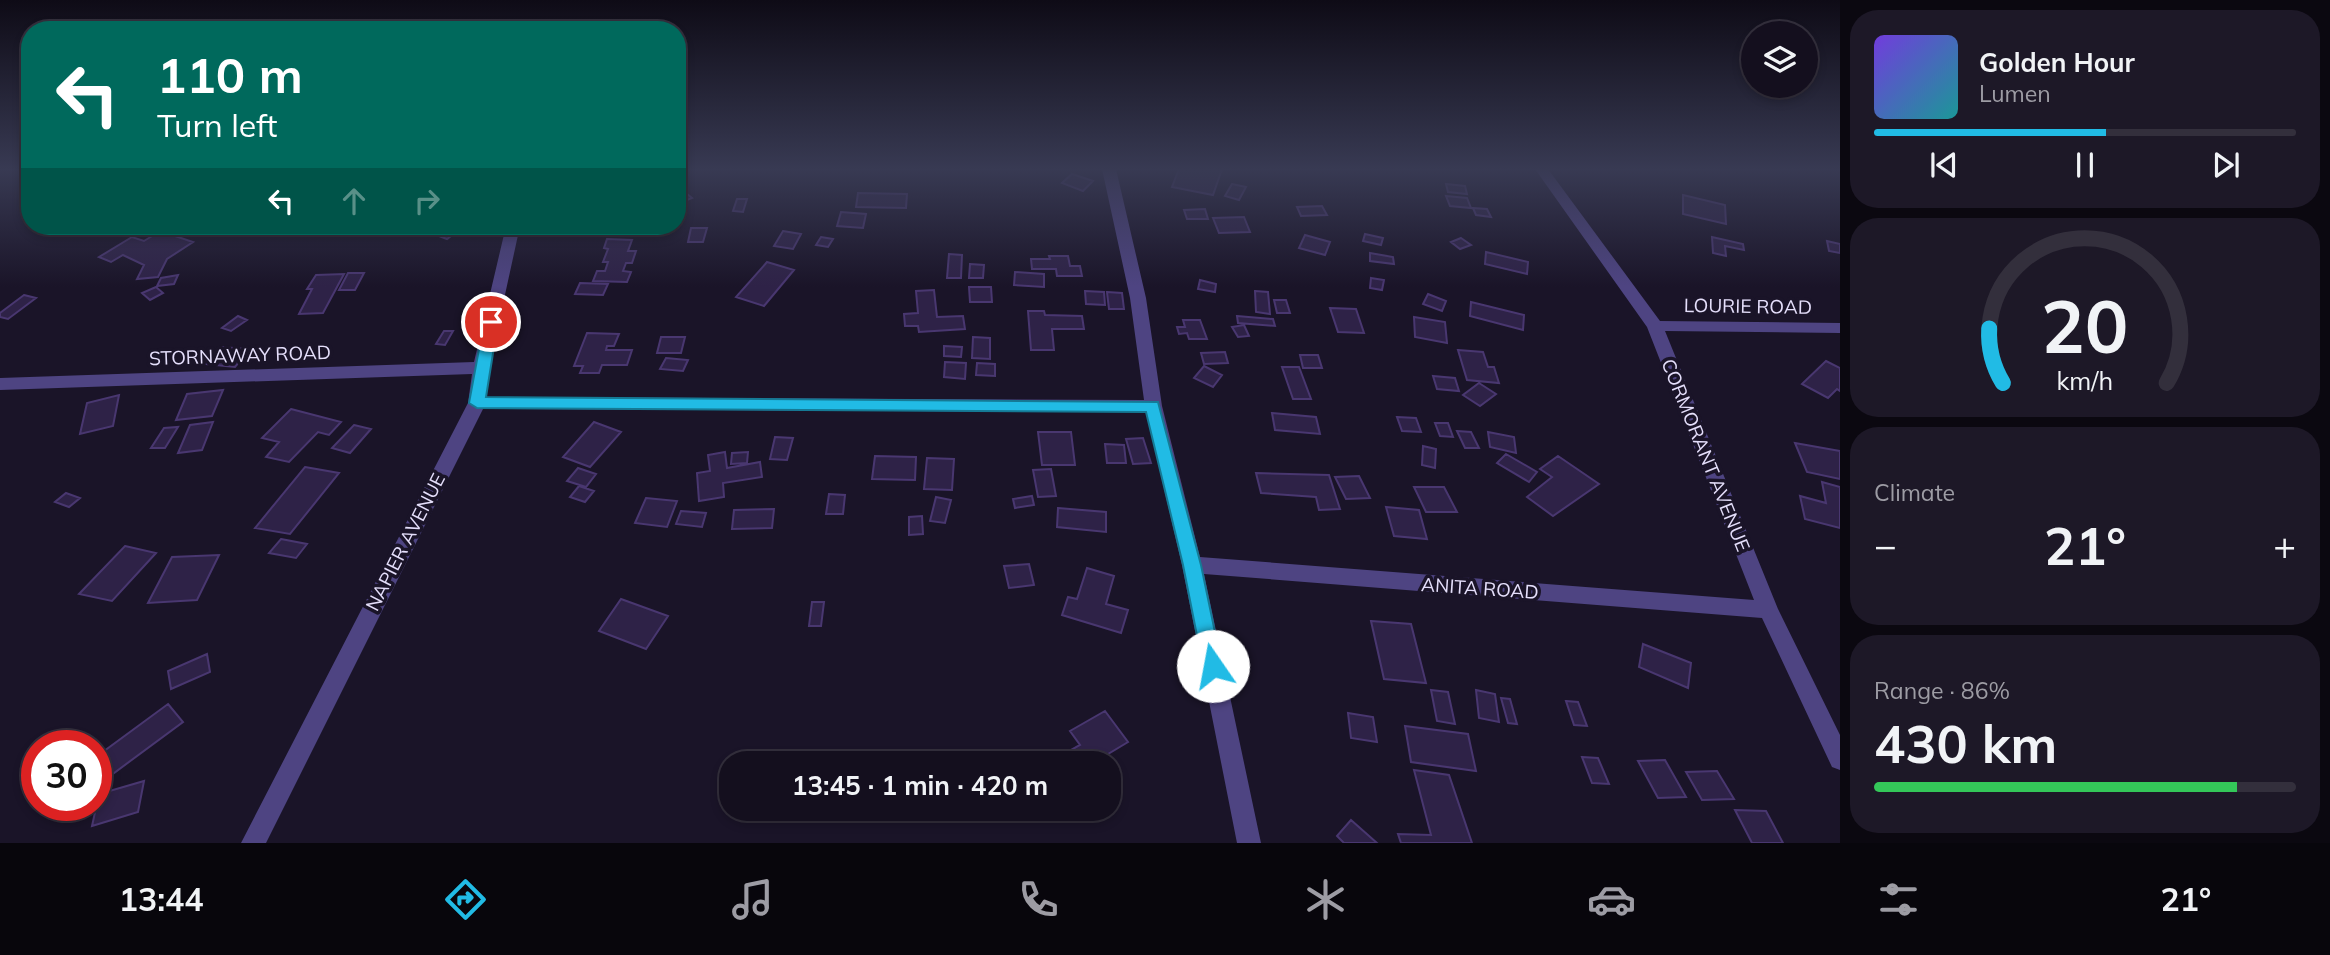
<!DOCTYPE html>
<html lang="en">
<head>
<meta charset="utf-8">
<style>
  :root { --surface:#140f1e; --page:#1d1827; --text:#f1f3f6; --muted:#9d9ca4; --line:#332f3c; --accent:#21bbe5 }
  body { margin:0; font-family:Mulish,sans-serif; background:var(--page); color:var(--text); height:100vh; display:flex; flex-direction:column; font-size:26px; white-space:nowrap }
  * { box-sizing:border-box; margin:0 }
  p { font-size:23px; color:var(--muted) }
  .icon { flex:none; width:38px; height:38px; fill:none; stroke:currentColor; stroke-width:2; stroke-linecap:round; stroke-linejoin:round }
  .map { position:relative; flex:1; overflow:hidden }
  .drawer { display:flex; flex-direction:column; gap:10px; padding:10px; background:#0b0810; width:490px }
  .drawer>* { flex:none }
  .guide { position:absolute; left:21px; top:21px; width:665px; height:214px; border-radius:28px; box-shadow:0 4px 10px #0003,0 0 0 2px var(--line); background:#00695c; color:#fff; overflow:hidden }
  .controls { position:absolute; left:1741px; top:21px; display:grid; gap:14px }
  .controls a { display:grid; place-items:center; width:77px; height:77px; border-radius:50%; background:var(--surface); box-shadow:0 4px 10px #0003,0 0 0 2px var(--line); font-size:35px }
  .speed { position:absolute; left:21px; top:730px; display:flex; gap:14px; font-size:35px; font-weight:700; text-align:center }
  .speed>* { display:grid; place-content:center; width:91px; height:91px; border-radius:50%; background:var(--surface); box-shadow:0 4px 10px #0003,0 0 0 2px var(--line); line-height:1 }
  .speed .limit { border:10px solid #d22; background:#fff; color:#111 }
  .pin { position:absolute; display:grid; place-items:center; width:60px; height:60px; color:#fff; margin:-30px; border:4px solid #fff; border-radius:50%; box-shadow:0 2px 7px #0007 }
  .me { position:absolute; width:77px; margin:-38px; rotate:348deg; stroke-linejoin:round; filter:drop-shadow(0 0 5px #0008) }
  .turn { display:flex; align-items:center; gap:24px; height:147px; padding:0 21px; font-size:32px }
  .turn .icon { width:91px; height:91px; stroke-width:2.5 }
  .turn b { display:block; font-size:49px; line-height:60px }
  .lanes { display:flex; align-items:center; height:66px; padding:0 21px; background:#0003; justify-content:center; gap:35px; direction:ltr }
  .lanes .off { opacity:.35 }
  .big { font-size:52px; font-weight:700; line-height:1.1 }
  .drawer .card { flex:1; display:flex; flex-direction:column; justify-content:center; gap:10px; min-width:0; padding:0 24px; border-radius:28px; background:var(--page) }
  .drawer .dial { align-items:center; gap:0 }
  .dial svg { height:182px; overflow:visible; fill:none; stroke:var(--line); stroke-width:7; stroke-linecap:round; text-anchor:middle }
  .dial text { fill:var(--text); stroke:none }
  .song { display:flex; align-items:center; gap:21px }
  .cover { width:84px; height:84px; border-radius:10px; background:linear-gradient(135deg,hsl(260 70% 55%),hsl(180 70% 35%)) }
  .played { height:7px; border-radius:4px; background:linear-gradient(90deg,var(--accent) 55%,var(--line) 55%) }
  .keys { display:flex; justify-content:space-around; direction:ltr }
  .heat { display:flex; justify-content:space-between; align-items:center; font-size:38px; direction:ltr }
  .charge { height:10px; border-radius:5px; background:linear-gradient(90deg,#34c759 86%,var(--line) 0) }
  .trip { position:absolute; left:719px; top:751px; width:402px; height:70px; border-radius:28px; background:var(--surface); box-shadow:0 4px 10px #0003,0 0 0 2px var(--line); font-weight:700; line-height:70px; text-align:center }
  .menu { display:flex; height:112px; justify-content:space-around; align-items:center; background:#08060c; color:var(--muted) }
  .menu .icon { width:49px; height:49px }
  .menu .active { color:var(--accent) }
  .menu b { font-size:32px; color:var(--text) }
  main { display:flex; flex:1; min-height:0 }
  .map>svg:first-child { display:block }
  .building { fill:#2e2247; stroke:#493770; stroke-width:2 }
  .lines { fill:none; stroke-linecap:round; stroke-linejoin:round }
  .minor { fill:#4e4482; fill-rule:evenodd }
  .route { fill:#21bbe5; stroke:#157a95; stroke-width:2 }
  .labels { text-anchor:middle; stroke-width:7; stroke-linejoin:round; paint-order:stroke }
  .street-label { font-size:19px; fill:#e5dffb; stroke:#1a1428 }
</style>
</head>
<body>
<main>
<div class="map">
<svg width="1840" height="843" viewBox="0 0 1840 843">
  <rect width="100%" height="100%" fill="#1a1428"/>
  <!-- building -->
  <path class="building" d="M1179,169h43l-9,26 -41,-8z
    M1072,174l21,7 -10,10 -21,-8z
    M1232,184l14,3 -7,13 -14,-4z
    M1446,184l19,2 2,8 -19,-2z
    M681,189l11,9 -15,6v-13z
    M858,193l49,1 -1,14 -50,-1z
    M1683,195l42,10 1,19 -43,-10z
    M1446,196l21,2 4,10 -21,-2z
    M737,199h10l-4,13 -10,-1z
    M1322,206l5,9 -26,1 -4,-9z
    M1473,208l14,1 4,8 -15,-2z
    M1205,209l3,10h-21l-3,-9z
    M841,212l25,2 -3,14 -26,-2z
    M1244,217l6,15 -31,1 -6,-15z
    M427,226h24l9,3 -13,10 -16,-6 5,-4z
    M165,228l15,5 -5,3 18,6 -26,17 -9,18 -21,2 7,-14 -21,-10 -12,7 -12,-5 33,-20 12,4z
    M691,228h16l-4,14h-15z
    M783,231l18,3 -8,15 -19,-3z
    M1365,234l18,4 -2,7 -18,-4z
    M1305,235l25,7 -5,13 -26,-7z
    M821,237l12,2 -5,8 -12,-2z
    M1712,237l31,7 1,6 -19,-4 1,10 -13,-3z
    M1461,238l10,7 -11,4 -9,-7z
    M607,239l25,1 -4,11h8l-4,12h-6l-3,8 8,1 -4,10 -34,-1 4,-10h8l3,-9h-5l5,-13 -4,-1z
    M1827,241l13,3v9l-11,-2z
    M1486,252l42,10 -1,12 -42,-10z
    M1370,253l23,4 1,7 -24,-3z
    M949,254l13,1 -1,23h-14z
    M1049,256h19l2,10h10l2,10h-25l-1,-7h-24l-1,-10h19z
    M767,262l27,8 -30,36 -28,-9z
    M970,264l14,1 -1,13h-14z
    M1015,272l29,2v13l-30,-2z
    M348,273h16l-9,17h-16z
    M344,274l-21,39 -24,1 13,-25h-5l9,-14z
    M178,275l-4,9 -17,2 4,-8z
    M1371,278l13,2 -2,10 -12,-2z
    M1200,280l16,4 -1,8 -17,-3z
    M580,283l28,1 -5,11 -28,-1z
    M156,287l7,6 -13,7 -8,-7z
    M969,287h22l1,15h-22z
    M934,290l3,27 26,-1 2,13 -46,3 -1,-6h-13l-1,-12 14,-1 -2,-22z
    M1085,291l19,1 1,13 -19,-1z
    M1255,291l13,1 2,22 -14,-2z
    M1107,292l15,1 2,16h-15z
    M1428,294l18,7 -4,10 -19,-7z
    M24,295l12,3 -28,21 -8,-2v-4z
    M1274,300h12l4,13h-13z
    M1471,302l53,13 -1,15 -53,-14z
    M1330,308l26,1 8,24 -26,-1z
    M1028,311h16l1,4 37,1 2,13h-32l2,21h-23z
    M238,316l9,4 -16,11 -9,-3z
    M1237,316l36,3 2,7 -37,-3z
    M1414,317l31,5 2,21 -32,-6z
    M1183,320h17l7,19h-18l-2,-6 -8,1 -2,-7h8z
    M1244,325l5,11 -11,1 -6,-10z
    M444,331h9l-8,14 -9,-1z
    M587,333l32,1 -5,12h-7l-1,4h26l-5,15h-25l-3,8h-19l3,-7h-9z
    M661,337h24l-4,16h-24z
    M973,337l17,1v21l-18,-1z
    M944,346l18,1 -1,10 -17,-1z
    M220,347l30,2 -15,18 -30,-3z
    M1458,350l25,2 5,15h6l5,16 -32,-3z
    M1225,352l3,11 -24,1 -3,-11z
    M1300,355h18l4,13h-19z
    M666,358l22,2 -5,11 -23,-2z
    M1826,361l14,7v23l-3,-2 -9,9 -26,-14z
    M945,362l21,1 -1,16 -21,-2z
    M977,363l18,1v12l-19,-1z
    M1204,366l18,9 -9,12 -19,-9z
    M1282,367h17l12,32h-18z
    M1433,376l22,2 4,13 -22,-2z
    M1479,383l17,11 -16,12 -17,-11z
    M223,390l-11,26 -36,4 11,-26z
    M119,395l-6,31 -33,8 7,-31z
    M291,409l50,13 -12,13 -11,-3 -29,30 -23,-5 13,-15 -17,-4z
    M1272,413l44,4 4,17 -45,-4z
    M1397,417l19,1 5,14 -19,-1z
    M213,422l-11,28 -24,3 12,-28z
    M594,422l27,10 -31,35 -27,-10z
    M1435,423h13l5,14 -13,-1z
    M354,425l17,4 -21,24 -18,-5z
    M178,427l-13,21h-14l13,-20z
    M1457,431l14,1 8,16h-14z
    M1038,432h33l4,33h-33z
    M1488,432l26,5 2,16 -26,-6z
    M775,437l18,1 -6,22 -17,-1z
    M1143,438l8,25 -18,1 -7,-25z
    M1795,443l45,8v28l-33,-7z
    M1105,444l19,1 2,18h-19z
    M1423,446l13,3 -1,19 -13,-3z
    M725,452l2,16 33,-6 2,15 -39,6 1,14 -25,4 -2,-28 13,-2 -2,-16z
    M748,452l-1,11 -16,1 1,-11z
    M1506,454l31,18 -8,10 -32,-19z
    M875,456l41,1 -1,23 -43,-1z
    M1558,456l41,28 -46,32 -26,-19 25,-20 -12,-8z
    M927,458l27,1 -2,31 -28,-1z
    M305,467l34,6 -49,61 -35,-6z
    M578,468l18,6 -10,13 -19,-6z
    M1051,469l5,27 -18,1 -5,-27z
    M1256,473l73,2 11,34 -21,1 -3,-13 -55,-4z
    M1359,476l11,22 -24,1 -11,-22z
    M1822,482l18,5v41l-35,-9 -5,-23 26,7z
    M579,486l15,5 -9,11 -15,-5z
    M1414,487h30l13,25h-31z
    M66,493l14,5 -11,9 -14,-5z
    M829,494l16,1 -2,19h-17z
    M1032,496l2,9 -19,3 -2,-9z
    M936,497l15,3 -6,23 -15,-2z
    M646,498l31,3 -10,26 -32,-4z
    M1386,507l33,3 8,29 -33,-3z
    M1058,508l48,4v20l-49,-5z
    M774,509l-2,19 -40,1 2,-19z
    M681,511l25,2 -4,14 -26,-3z
    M922,516l1,18 -14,1v-18z
    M281,539l26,5 -11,14 -27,-5z
    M125,546l31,7 -44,48 -33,-7z
    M219,555l-22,45 -49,3 24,-46z
    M1029,564l5,21 -25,3 -5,-22z
    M1087,568l27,8 -8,28 22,6 -7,23 -59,-18 6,-18 9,2z
    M621,599l47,17 -22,33 -47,-18z
    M812,602h12l-3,24h-12z
    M1371,621l40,3 15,59 -42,-4z
    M1643,644l48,19 -3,25 -49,-21z
    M207,654l3,18 -39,17 -3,-18z
    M1431,690l17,2 7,32 -18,-3z
    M1476,690l19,4 4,28 -20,-4z
    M1501,698l9,1 7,25 -9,-1z
    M1566,701l12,1 9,24 -13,-1z
    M168,704l15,18 -73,54 -14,-19z
    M1105,711l23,31 -35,21h-15l-9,-12 11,-6 -10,-14z
    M1348,713l25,4 4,25 -26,-4z
    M1405,726l63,8 8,37 -65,-9z
    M1582,757l16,1 11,26 -17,-1z
    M1665,760l21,37 -28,1 -20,-37z
    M1414,770l35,5 23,68h-71l-3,-9 33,1z
    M1717,771l17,28 -32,1 -16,-28z
    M144,781l-6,31 -46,14 7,-32z
    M1735,810l31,1 17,32h-31z
    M1351,820l26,23h-33l-7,-7z"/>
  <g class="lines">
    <!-- minor -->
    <path class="minor" d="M1102,169h14l30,129 16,108 38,151 554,43 -107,-273 -112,-158h13l112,152 180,2v10l-175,-2 113,278 62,126v35l-8,-3 -70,-149 -558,-44 57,269h-24l-55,-278 -36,-153 -663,-3 -217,434h-25l227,-440 4,-29 -472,16v-12l474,-16 32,-136h14l-31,142 -3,29 658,3 -14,-102z"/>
  </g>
  <!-- sky -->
  <linearGradient id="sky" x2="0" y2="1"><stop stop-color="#0e0b16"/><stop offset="0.59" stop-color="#383a53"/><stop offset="1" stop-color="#383a53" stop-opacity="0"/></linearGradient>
  <rect width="1840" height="287" fill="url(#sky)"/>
  <!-- route -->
  <path class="route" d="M491,318l7,4 -12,75 672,5 43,163 21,101 -3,7 -6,2 -7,-2 -3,-7 -20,-101 -37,-153 -669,-4 -8,-5 15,-81z"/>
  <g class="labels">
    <!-- street labels -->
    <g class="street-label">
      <text transform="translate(1748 306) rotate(1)" y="7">LOURIE ROAD</text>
      <text transform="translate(240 355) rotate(-2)" y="7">STORNAWAY ROAD</text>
      <text transform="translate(1706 455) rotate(68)" y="7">CORMORANT AVENUE</text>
      <text transform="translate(405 542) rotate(-63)" y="7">NAPIER AVENUE</text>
      <text transform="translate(1480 588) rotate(4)" y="7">ANITA ROAD</text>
    </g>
  </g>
</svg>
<div class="controls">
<a><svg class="icon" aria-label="layers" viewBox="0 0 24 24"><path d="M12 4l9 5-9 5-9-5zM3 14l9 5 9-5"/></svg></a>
</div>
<div class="speed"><div class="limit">30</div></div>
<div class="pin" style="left:491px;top:322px;background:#d93025"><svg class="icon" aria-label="arrive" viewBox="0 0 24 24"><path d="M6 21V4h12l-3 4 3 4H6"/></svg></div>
<svg class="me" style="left:1213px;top:666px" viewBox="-20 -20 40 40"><circle r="19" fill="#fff"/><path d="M0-13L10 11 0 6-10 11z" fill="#21bbe5"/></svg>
<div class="trip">13:45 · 1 min · 420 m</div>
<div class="guide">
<div class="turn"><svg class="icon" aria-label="left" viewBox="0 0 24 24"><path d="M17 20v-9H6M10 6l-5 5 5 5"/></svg><div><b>110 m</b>Turn left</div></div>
<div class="lanes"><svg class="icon" aria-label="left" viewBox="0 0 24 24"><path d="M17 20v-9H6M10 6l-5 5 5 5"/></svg><svg class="icon off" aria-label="ahead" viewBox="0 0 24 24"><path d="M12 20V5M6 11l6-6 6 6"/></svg><svg class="icon off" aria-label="right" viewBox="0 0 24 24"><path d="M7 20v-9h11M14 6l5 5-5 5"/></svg></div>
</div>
</div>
<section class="drawer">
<div class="card">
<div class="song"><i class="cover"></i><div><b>Golden Hour</b><p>Lumen</p></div></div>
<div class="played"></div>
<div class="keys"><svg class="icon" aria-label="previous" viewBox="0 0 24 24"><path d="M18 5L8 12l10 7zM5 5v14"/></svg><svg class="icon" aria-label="pause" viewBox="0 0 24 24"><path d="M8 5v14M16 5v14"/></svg><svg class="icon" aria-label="next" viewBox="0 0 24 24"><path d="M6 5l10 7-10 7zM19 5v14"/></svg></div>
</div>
<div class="card dial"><svg viewBox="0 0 100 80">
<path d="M14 69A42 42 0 1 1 86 69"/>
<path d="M14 69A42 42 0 0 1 8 45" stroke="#21bbe5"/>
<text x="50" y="56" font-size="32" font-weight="700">20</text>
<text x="50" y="72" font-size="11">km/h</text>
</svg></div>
<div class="card"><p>Climate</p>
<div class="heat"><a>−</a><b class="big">21°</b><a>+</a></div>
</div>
<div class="card"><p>Range · 86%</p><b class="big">430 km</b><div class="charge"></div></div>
</section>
</main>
<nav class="menu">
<b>13:44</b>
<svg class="icon active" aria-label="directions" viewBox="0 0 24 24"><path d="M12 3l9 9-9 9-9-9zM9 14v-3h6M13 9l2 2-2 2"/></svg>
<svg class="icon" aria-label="music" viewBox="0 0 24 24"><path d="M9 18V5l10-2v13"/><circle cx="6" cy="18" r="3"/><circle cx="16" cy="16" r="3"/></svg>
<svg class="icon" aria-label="phone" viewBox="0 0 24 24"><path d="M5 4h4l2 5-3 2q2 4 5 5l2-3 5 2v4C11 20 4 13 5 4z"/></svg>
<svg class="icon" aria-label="climate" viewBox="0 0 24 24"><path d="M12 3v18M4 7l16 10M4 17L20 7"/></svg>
<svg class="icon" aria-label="car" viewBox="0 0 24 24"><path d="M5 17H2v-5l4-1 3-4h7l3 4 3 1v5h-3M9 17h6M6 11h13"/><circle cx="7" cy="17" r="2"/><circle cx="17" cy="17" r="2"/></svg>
<svg class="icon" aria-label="filters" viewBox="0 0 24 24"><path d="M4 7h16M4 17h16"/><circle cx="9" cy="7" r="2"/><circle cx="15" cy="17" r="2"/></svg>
<b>21°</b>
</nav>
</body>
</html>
